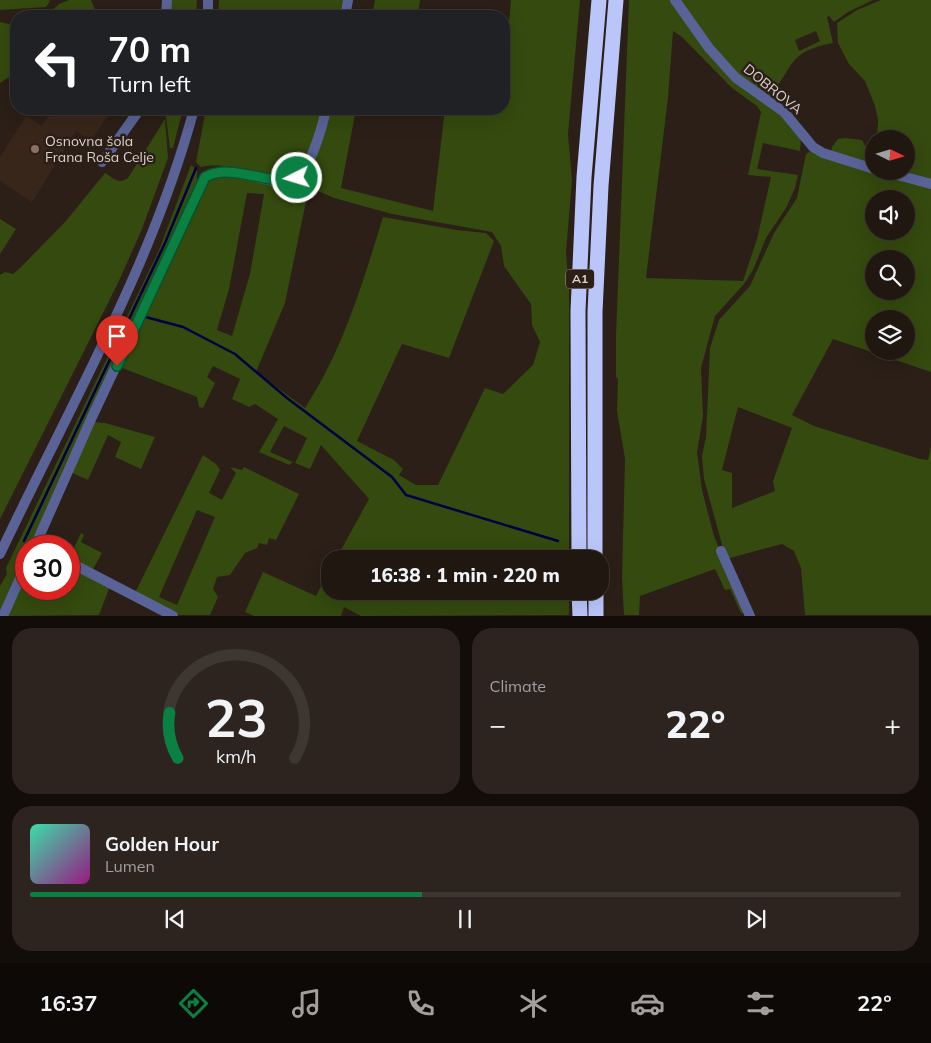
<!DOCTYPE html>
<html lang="en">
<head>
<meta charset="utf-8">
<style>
  :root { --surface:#201711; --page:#2d241f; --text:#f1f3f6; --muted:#a29f9f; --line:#3d3631; --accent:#0b8043 }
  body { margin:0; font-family:Mulish,sans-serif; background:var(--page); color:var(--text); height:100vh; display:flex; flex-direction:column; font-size:19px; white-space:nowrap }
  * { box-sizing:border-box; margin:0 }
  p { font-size:16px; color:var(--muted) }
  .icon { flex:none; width:28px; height:28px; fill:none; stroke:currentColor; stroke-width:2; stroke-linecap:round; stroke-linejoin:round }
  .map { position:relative; height:616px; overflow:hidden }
  .drawer { display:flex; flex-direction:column; gap:12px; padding:12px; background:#120d09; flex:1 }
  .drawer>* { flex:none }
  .top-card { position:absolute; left:10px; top:10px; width:500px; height:105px; border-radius:20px; box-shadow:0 5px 20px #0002,0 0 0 1px var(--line); background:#202124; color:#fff; overflow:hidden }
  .needle { width:32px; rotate:95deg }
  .controls { position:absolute; left:865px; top:130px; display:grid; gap:10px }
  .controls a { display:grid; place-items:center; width:50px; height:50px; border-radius:50%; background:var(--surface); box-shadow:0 5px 20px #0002,0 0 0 1px var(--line); font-size:25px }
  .speed { position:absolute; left:15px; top:535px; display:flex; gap:10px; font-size:25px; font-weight:700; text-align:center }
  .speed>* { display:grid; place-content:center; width:65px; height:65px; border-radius:50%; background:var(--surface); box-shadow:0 5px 20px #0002,0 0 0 1px var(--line); line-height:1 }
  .speed .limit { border:8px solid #d22; background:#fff; color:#111 }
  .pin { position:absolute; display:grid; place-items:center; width:42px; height:42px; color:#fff; margin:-51px -21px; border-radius:50% 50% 50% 0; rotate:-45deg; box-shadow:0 0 5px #0007 }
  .pin .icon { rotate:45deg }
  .me { position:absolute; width:55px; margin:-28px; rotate:265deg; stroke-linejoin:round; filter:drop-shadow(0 0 4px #0008) }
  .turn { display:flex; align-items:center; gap:18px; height:105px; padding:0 15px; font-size:22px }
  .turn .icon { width:65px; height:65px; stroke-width:2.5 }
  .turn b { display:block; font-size:35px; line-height:42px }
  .big { font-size:38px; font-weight:800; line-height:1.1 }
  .drawer .widget { flex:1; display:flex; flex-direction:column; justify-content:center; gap:8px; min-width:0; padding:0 18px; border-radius:20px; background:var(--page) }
  .drawer .dial { align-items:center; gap:0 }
  .dial svg { height:130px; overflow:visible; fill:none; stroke:var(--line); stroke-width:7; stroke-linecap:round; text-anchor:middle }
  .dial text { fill:var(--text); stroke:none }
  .song { display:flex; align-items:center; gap:15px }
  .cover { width:60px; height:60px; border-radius:8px; background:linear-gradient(135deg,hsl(160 70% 55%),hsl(310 70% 35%)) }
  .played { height:5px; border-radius:2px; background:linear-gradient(90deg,var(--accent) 45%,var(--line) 45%) }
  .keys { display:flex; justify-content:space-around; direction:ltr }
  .heat { display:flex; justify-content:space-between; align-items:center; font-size:28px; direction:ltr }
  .drawer .tiles { flex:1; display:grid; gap:12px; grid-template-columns:1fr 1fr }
  .widget:last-child { grid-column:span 2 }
  .trip { position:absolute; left:321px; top:550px; width:288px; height:50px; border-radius:20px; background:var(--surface); box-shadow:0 5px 20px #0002,0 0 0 1px var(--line); font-weight:800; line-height:50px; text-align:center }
  .dock { display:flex; height:80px; justify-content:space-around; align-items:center; background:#0d0907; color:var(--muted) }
  .dock .icon { width:35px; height:35px }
  .dock .selected { color:var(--accent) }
  .dock b { font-size:22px; color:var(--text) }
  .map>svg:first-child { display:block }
  .built { fill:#38261a }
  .green { fill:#344a0e; fill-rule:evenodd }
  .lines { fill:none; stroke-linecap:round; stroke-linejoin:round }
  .stream { stroke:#004; stroke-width:2.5 }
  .minor { stroke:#596397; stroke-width:10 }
  .highway { stroke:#bac6fa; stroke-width:15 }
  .route-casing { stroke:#07532c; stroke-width:12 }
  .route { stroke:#0b8043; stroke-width:9 }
  .education-dot { fill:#8d6e63; stroke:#2b1f17; stroke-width:2 }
  .labels { text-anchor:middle; stroke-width:5; stroke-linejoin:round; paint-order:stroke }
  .shield { fill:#2b1f17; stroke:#a69c96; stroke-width:1 }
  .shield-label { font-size:12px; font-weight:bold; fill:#dad2cc }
  .street-label { font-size:14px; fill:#dad2cc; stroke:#2b1f17 }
  .poi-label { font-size:14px; fill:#dad2cc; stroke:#2b1f17; text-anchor:start }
</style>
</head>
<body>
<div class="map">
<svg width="931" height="616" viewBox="0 0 931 616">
  <rect width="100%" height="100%" fill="#2b1f17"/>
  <!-- built -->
  <path class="built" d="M53,109h59l-21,32 -15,-10 -44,71 -32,-21v-24l26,-41 16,10z"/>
  <!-- green -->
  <path class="green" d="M0,0h49l1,1 -4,6 -46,3z
    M69,0h22l4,10v6h-49l13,-12z
    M171,0h26l-1,16h-26z
    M219,0h124l-4,16h-121z
    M375,0h45l-2,16h-46z
    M511,0h69l-12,134 4,46 -6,72 3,38v269h-233l33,-60 -48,-54 -11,24 -15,-6 12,-25 -23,-12 -14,26 23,10 -4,3 -30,-13 19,-33 -23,-15 -6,3 -17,-8 8,-20 -27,-13 -6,11 8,6 -12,25 -4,-1 -2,-10 -77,-30 83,-181 14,-11 70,8 21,9 -23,111 -29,69 49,36c38,-58 58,-126 78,-191l74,13 29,3 8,8 -45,117 -47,-14 -45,97 37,19 9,9 -4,6 17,10h22l47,-97 18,6 30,-29 7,-23 -8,-17 -1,-21 -27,-38 -3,-20 -9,-14 -100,-18 -58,-16 -23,-10 -6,-5 -2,-5 26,-69h27l-15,79 92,23 12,-102h59v-75l4,-1zM247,193l17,1 -14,80 -18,62 -15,-6 12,-41z
    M629,0h41l54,69 54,42 23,27 -1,13 -37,-8 -6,26 41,6 -3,13 -9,20 -20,30 -13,32 -9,14 -29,32 -14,52 2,48 -6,36 5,38 12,46 31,76 -4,1 -11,-24 -5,1 -10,-21 -75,27 -1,19h-15l-2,-37 3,-119 -8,-48 1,-32 -2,-2v-41zM673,31l9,6 50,51 25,18 4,6 -13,63 23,2 -14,62 -14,42 -97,-3 22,-180z
    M678,0h195l-25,12 -14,10 -5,-6 -2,1 6,26c-49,9 -38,27 -66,55l-37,-29zM816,31l4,10 -21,10 -4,-11z
    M881,0h50v180l-36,-9h11v-32h-29l1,-19 -3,-14 -10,-25 -16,-17 -11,-21 -1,-20 20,-13z
    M0,22l16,4c0,21 -7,32 -7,51l-9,6z
    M165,109h18l-10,39h-3z
    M206,109h116c-6,20 -12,63 -38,66 -13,2 -28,-3 -41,-6 -14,-3 -28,-5 -42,-2l-5,-5z
    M165,119l3,39 -26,71 -24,54 -118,236v-244l5,-3 8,2 6,-5 47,-48 39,-48c9,5 13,12 23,5z
    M845,138l17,2 5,9 -2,12 14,13 52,13v185l-98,-33 -41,76 22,11 106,33 8,1 3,-14v169h-126l-4,-47 -7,-17 -12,-7 -56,15 -22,-80 -2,-23 4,-19 4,-89 9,-28 31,-34 24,-53 23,-35 9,-44 6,-4 19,3 1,-6 6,-8zM874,199h32v32h-32zM874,259h32v32h-32zM874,319h32v32h-32zM738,407l54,21 -19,53 2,10 -43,17v-35l-10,-3z
    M191,165l6,5v13l-70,155 -58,118 -39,90h-4l-2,17 -24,49v-26l7,-12 -1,-6 153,-318z
    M0,219l16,10 -16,25z
    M92,422l13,1 50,14 -14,32 -26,-12 6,-15 -13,-7 -20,45 -18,-8z
    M203,455l13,9 4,6 -11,23 13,7 14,-27 -6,-6 12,3 2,-3 55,27 -23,46 -7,-2 -2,7 -8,-2 -2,5 -12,5 -15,22 -13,2 -4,12 5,8 -8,18h-32l-43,-22zM197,510l18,7 -38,88 -18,-8z
    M81,533l3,2 -3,7 21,11 -10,18 -23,-13z
    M69,564l41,22 -11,29 -92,1 19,-43v16h43z
    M330,569v22h239v24l-208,1 -17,-9 -3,9h-87l-9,-4 18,-40 53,24z"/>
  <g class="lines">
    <!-- stream -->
    <path class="stream" d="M142,316l41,11 52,27 52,44 105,79 14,18 152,46
      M24,541l141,-298 31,-75"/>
    <!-- minor -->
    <path class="minor" d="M675,0l34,48 27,30 48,34 29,35 10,6 51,16
      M166,16l1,-16
      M208,16v-16
      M345,16l3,-16
      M102,162l38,-53
      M882,171l49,13
      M35,546l57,-129 113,-240c15,-7 25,-5 41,-2 15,3 34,10 49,3 15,-6 28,-54 31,-69
      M721,551l29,65
      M0,554c69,-147 152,-288 194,-445
      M69,562l104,54
      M3,616l23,-51"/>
    <!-- highway -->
    <path class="highway" d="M579,559l-1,-248 6,-134 15,-177
      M595,559v-247l6,-126 15,-186
      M579,591l1,25
      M596,591v25"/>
  </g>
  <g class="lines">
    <!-- route casing -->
    <g class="route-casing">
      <path id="route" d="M117,366l88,-189c30,-15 61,10 92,1"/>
    </g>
    <!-- route -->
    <use href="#route" class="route"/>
  </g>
  <!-- markers -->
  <circle class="education-dot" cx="35" cy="149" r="5"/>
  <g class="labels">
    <!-- shield labels -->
    <rect class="shield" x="566" y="269.5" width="28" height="19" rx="4"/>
    <g class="shield-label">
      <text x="580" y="283">A1</text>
    </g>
    <!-- street labels -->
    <g class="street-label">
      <text transform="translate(773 89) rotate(39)" y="5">DOBROVA</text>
    </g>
    <!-- poi labels -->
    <g class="poi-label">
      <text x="45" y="146">Osnovna šola<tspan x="45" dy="16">Frana Roša Celje</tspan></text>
    </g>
  </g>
</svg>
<div class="controls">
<a><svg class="needle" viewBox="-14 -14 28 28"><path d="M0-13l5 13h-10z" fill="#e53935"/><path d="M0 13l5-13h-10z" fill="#a29f9f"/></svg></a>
<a><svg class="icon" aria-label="sound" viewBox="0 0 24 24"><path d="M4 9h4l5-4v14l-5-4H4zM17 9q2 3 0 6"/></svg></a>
<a><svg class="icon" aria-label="search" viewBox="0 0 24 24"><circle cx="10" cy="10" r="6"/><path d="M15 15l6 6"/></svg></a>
<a><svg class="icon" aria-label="layers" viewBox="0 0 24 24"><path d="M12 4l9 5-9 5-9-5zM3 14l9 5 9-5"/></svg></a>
</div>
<div class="speed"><div class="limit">30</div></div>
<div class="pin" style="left:117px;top:366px;background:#d93025"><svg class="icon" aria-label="arrive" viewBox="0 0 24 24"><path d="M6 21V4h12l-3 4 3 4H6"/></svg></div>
<svg class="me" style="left:297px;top:178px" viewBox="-20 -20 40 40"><circle r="17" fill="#0b8043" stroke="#fff" stroke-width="3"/><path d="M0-11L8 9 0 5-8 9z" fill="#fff"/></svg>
<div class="trip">16:38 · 1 min · 220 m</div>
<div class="top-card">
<div class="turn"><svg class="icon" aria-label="left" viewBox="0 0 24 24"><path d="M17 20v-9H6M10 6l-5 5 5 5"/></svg><div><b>70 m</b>Turn left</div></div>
</div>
</div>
<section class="drawer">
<div class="tiles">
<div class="widget dial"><svg viewBox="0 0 100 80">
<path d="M14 69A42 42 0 1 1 86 69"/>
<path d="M14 69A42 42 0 0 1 9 41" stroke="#0b8043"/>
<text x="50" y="56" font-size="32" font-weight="700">23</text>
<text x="50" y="72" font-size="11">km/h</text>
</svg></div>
<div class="widget"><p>Climate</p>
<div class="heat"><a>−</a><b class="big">22°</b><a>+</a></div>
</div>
<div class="widget">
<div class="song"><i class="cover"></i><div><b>Golden Hour</b><p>Lumen</p></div></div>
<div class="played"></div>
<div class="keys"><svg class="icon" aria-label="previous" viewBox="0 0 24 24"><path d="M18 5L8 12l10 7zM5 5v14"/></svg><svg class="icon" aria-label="pause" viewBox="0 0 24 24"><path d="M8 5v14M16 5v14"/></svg><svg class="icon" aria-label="next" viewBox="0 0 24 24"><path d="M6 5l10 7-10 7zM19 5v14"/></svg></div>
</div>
</div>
</section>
<nav class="dock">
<b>16:37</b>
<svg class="icon selected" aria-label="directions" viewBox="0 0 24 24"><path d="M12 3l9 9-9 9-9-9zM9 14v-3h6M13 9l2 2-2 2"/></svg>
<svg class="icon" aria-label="music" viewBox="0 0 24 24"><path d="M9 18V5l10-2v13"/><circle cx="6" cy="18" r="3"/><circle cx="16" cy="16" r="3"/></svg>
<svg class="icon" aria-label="phone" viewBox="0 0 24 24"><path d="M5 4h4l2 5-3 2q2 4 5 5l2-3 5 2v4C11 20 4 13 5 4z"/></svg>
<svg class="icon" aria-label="climate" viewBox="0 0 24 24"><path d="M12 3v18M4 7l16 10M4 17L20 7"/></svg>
<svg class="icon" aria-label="car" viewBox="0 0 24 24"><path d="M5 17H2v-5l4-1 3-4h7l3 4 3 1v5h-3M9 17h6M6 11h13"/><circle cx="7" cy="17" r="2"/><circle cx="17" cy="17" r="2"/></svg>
<svg class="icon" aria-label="filters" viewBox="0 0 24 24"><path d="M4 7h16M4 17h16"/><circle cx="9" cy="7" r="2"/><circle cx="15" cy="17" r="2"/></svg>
<b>22°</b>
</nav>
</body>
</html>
